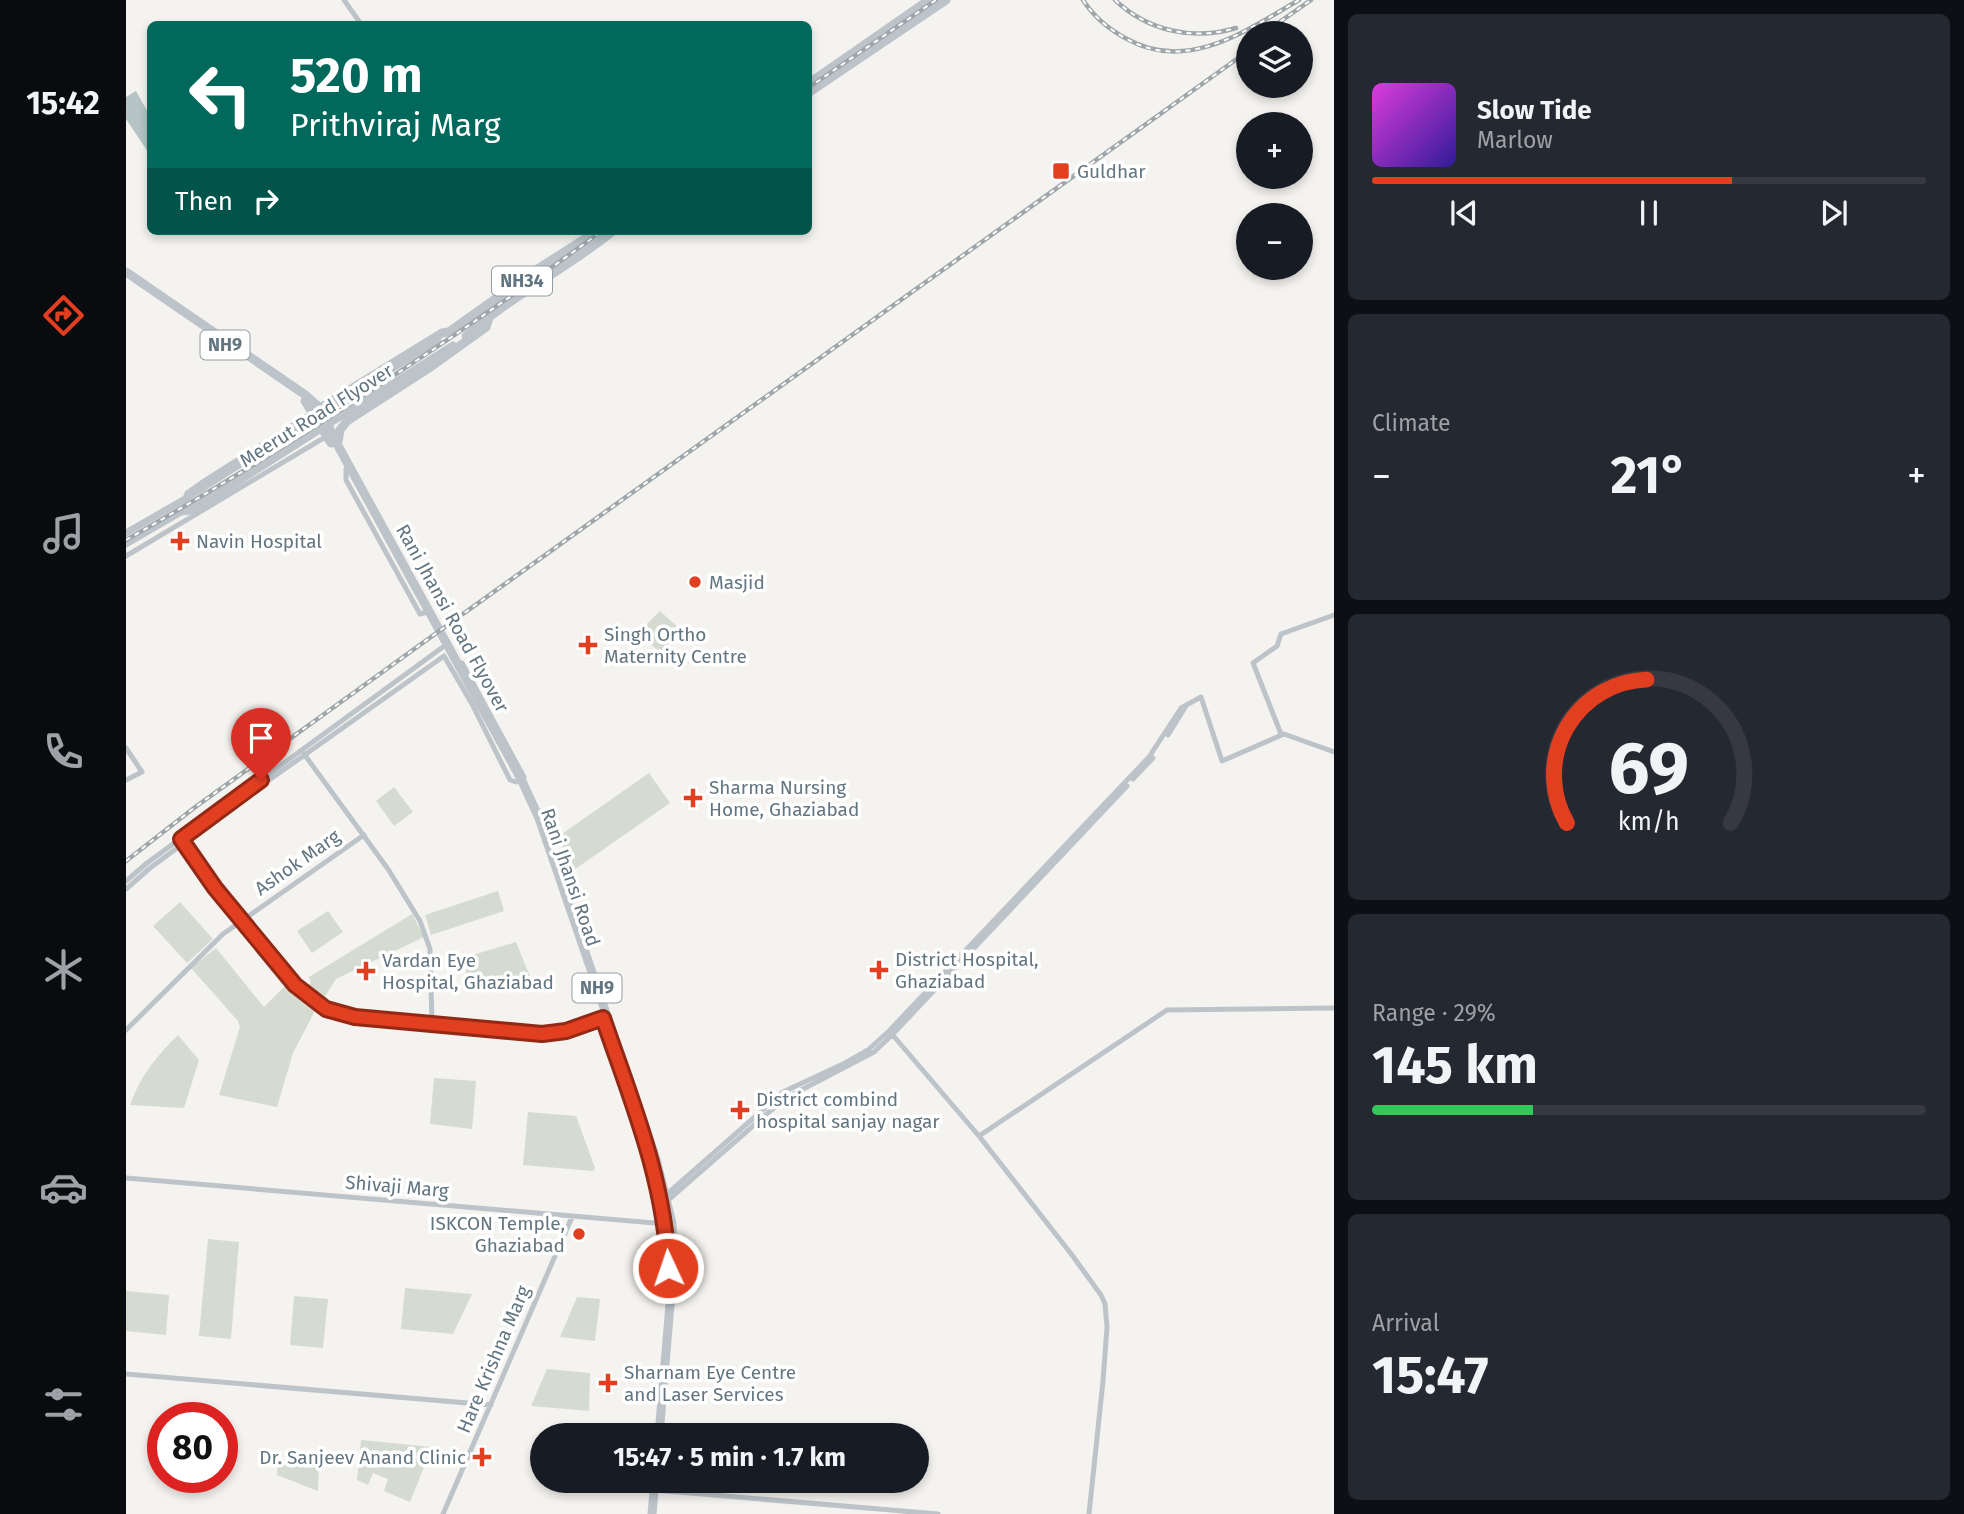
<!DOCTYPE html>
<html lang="en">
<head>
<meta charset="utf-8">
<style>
  :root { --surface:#171b24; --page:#242831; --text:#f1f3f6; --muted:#9ea1a6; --line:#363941; --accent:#e23f21 }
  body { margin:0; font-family:"Fira Sans",sans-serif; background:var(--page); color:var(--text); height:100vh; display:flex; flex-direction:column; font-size:26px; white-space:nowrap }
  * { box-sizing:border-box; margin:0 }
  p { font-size:23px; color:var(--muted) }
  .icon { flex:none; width:38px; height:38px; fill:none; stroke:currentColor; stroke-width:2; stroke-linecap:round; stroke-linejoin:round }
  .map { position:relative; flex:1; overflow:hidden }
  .drawer { display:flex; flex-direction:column; gap:14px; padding:14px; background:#0d0f14; width:630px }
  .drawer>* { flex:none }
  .banner { position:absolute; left:21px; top:21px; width:665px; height:214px; border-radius:10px; box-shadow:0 4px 10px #0003; background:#00695c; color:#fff; overflow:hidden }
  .fabs { position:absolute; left:1110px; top:21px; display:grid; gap:14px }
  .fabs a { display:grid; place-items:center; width:77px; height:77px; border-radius:50%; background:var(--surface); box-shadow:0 4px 10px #0003; font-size:35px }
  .speed { position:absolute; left:21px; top:1402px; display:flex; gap:14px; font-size:35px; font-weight:700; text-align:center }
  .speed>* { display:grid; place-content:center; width:91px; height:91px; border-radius:50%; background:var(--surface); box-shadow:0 4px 10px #0003; line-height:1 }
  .speed .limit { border:10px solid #d22; background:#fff; color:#111 }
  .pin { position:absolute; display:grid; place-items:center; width:60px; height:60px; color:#fff; margin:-72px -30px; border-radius:50% 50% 50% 0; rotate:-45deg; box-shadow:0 0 7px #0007 }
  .pin .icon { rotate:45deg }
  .me { position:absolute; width:77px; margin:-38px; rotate:357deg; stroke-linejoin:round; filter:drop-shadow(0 0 5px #0008) }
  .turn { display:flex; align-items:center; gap:24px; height:147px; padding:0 28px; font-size:32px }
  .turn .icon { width:91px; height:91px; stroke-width:2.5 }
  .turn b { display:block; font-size:49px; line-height:60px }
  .then { display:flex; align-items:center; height:66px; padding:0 28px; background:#0003; gap:14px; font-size:26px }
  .big { font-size:52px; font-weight:700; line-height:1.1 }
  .drawer .card { flex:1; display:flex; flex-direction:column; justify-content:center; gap:10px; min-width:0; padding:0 24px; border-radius:10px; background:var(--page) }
  .drawer .dial { align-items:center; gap:0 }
  .dial svg { height:182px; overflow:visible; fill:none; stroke:var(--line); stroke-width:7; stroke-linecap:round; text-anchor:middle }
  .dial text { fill:var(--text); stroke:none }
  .song { display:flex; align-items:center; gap:21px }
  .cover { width:84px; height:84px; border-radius:10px; background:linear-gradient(135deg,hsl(300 70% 55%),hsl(250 70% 35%)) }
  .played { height:7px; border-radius:4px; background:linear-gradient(90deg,var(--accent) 65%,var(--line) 65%) }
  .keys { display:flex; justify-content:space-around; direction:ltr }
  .heat { display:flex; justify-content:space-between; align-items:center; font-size:38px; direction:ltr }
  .charge { height:10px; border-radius:5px; background:linear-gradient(90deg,#34c759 29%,var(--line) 0) }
  .trip { position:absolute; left:404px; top:1423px; width:399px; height:70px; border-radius:35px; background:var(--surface); box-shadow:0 4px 10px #0003; font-weight:700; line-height:70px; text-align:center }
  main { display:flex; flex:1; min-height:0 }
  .dock { display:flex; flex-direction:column; width:126px; justify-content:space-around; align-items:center; background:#090b0e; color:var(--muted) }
  .dock .icon { width:49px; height:49px }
  .dock .current { color:var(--accent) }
  .dock b { font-size:32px; color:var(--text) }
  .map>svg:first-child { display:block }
  .green { fill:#d5dbd0 }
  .water { fill:#b6c4c6 }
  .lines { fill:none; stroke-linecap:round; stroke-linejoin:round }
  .secondary { stroke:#bcc4c9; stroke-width:5 }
  .primary { stroke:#bcc4c9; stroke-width:7 }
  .highway { stroke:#bcc4c9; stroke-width:9 }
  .rail-casing { stroke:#9fa6aa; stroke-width:4.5 }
  .rail { stroke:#fff; stroke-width:2; stroke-dasharray:5; stroke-linecap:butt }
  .route-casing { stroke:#932915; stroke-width:18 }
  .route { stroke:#e23f21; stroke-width:12 }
  .poi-dot { fill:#e23f21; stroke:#fff; stroke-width:2.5 }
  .labels { text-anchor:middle; stroke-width:7; stroke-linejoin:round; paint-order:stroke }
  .shield { fill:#fff; stroke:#919ea6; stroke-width:2 }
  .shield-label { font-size:18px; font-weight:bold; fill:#627580 }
  .poi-label { font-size:19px; fill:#627580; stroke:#fff; text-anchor:start }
  .street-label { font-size:19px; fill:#627580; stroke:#fff }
</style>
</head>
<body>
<main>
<nav class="dock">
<b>15:42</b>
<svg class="icon current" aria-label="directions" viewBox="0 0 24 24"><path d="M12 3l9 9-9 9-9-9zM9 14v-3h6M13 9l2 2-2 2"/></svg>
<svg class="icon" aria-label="music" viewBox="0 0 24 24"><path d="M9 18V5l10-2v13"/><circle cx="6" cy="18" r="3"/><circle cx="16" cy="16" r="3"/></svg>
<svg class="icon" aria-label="phone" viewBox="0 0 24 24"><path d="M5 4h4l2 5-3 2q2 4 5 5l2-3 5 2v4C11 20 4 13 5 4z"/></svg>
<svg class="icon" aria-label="climate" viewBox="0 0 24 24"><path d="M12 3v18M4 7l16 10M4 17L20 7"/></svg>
<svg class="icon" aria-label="car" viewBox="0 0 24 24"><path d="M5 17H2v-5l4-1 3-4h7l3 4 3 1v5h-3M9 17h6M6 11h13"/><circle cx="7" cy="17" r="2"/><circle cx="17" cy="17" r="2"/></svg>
<svg class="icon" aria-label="filters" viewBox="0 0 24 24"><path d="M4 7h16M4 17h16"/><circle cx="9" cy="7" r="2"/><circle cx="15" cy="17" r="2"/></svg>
</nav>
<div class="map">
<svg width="1208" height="1514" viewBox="0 0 1208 1514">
  <rect width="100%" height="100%" fill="#f4f3ef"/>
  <!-- green -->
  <path class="green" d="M534,611l21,19 -21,23 -21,-21z
    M523,773l21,30 -99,69 -12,-36z
    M268,787l19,25 -19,14 -18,-25z
    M372,891l6,20 -73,24 -6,-20z
    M54,902l33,37 -26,24 -34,-37z
    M202,911l15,21 -31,21 -15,-22z
    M286,914l12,23 -88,42 -15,24 -16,-15 6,-5 -2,-6z
    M390,942l19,47 -69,-5v-27z
    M90,948l48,59 23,-23 29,25 -23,44 -16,54 -58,-12 21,-68 -2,-6 -47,-53z
    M52,1035l21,25 -15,48 -54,-3c11,-30 26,-48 48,-70z
    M308,1078l42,3 -4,48 -42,-5z
    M402,1112l48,4 19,52 -2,3 -70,-6z
    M82,1239l31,3 -8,97 -32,-3z
    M279,1288l67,6 -19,40 -52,-5z
    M0,1291l43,4 -3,40 -40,-4z
    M168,1296l34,3 -5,49 -33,-3z
    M451,1297l23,2 -5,42 -35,-4z
    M421,1369l43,4 -1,38 -58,-5z
    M235,1440l71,7 -22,55 -26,-11 4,-12 -15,-6 -5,12 -11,-5z
    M152,1460l41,3 -1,28 -41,-16z"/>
  <!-- water -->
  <path class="water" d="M10,91l14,25v39l-24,-36v-22z"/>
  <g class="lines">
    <!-- secondary -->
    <path class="secondary" d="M218,0l17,24
      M220,469v11l74,134 7,-2 2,-4
      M59,499l2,-6 17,-12 109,-69
      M56,511l122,-76 7,1
      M0,556l201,-120
      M336,663l62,114
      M1155,734l-28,-71 24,-17 4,-12 53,-19
      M1042,735l18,-29
      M0,748l16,24 -16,8
      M178,754l84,115 32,52 10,28 2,75
      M1007,779l20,-21
      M57,841l32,47 80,97 31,24 29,8 187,17 24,-3 41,-14
      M0,881l21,-18 300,-219
      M0,889l24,-21 122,-90 172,-122 28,48 38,76 6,2
      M0,1030l97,-96 141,-99
      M765,1033l88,103 93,119 29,40 4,9 2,23 -4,54 -14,133
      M853,1136l188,-126 167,-2
      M0,1178l540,46
      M540,1195l117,-103 62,-29 23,-13 21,-19 260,-274 32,-49 20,-11 21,64 62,-27 50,18
      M541,1201l117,-102 90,-47 18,-17 235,-249
      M0,1374l365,31
      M528,1490l284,24
      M317,1514l129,-297"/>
    <!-- primary -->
    <path class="primary" d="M0,533l59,-34 253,-159
      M0,544l55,-32 11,-1 10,-6 251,-160"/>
    <!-- highway -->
    <path class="highway" d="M682,84l121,-84
      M682,93l138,-93
      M0,272l178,122 16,14 16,34 185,337 18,39 117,341 16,64 1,46 -14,166
      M340,336c45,-40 100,-67 147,-105
      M179,401l26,42
      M194,408l122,-75 7,-1 84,-60 64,-41
      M212,442l2,-12 7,-9 82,-53 57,-41 4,-12 -5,-7
      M532,1186l8,48
      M526,1514l3,-34"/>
    <!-- rail casing -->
    <g class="rail-casing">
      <path id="rail" d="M957,0c11,17 27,30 44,39 61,34 120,-9 172,-39
        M989,0c33,31 78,41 121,28
        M1138,33l47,-33
        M682,88l128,-88
        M0,540c165,-94 323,-197 476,-309
        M0,861l68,-53 248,-179 806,-578"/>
    </g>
    <!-- rail -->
    <use href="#rail" class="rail"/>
  </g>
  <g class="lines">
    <!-- route casing -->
    <g class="route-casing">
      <path id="route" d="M135,780l-80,59 34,49 80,97 31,24 29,8 187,17 24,-3 37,-13c28,82 62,162 65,250"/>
    </g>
    <!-- route -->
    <use href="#route" class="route"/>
  </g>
  <!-- markers -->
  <g class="poi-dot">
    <rect x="926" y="162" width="18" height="18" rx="3.5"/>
    <path d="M50.5 530.5h7v7h7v7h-7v7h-7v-7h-7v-7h7z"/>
    <circle cx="569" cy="582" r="7"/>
    <path d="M458.5 634.5h7v7h7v7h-7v7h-7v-7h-7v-7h7z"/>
    <path d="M563.5 787.5h7v7h7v7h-7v7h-7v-7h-7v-7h7z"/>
    <path d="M749.5 959.5h7v7h7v7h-7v7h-7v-7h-7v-7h7z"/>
    <path d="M236.5 960.5h7v7h7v7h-7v7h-7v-7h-7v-7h7z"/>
    <path d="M610.5 1099.5h7v7h7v7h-7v7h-7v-7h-7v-7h7z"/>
    <circle cx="453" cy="1234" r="7"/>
    <path d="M478.5 1372.5h7v7h7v7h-7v7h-7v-7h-7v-7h7z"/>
    <path d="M352.5 1446.5h7v7h7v7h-7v7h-7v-7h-7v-7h7z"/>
  </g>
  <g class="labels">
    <!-- shield labels -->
    <g class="shield">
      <rect x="366" y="266.5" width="60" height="29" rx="5"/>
      <rect x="74.5" y="330.5" width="49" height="29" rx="5"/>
      <rect x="446.5" y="973.5" width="49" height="29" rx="5"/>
    </g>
    <g class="shield-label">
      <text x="396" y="287">NH34</text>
      <text x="99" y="351">NH9</text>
      <text x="471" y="994">NH9</text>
    </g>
    <!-- poi labels -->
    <g class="poi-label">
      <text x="951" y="178">Guldhar</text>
      <text x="70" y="548">Navin Hospital</text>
      <text x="583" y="589">Masjid</text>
      <text x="478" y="641">Singh Ortho<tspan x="478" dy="22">Maternity Centre</tspan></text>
      <text x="583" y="794">Sharma Nursing<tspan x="583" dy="22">Home, Ghaziabad</tspan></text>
      <text x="769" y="966">District Hospital,<tspan x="769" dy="22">Ghaziabad</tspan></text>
      <text x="256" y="967">Vardan Eye<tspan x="256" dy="22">Hospital, Ghaziabad</tspan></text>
      <text x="630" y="1106">District combind<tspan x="630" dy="22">hospital sanjay nagar</tspan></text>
      <text x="439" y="1230" text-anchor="end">ISKCON Temple,<tspan x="439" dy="22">Ghaziabad</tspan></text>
      <text x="498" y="1379">Sharnam Eye Centre<tspan x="498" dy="22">and Laser Services</tspan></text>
      <text x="340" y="1464" text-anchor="end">Dr. Sanjeev Anand Clinic</text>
    </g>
    <!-- street labels -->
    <g class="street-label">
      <text transform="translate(190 415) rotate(-32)" y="7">Meerut Road Flyover</text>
      <text transform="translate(327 618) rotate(61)" y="7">Rani Jhansi Road Flyover</text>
      <text transform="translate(171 862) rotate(-35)" y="7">Ashok Marg</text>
      <text transform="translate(445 877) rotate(71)" y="7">Rani Jhansi Road</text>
      <text transform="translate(271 1186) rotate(5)" y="7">Shivaji Marg</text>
      <text transform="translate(367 1359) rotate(-67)" y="7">Hare Krishna Marg</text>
    </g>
  </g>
</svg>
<div class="fabs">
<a><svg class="icon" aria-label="layers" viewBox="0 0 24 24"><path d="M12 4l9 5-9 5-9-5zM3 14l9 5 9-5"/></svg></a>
<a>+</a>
<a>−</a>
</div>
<div class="speed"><div class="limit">80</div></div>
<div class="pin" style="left:135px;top:780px;background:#d93025"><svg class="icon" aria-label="arrive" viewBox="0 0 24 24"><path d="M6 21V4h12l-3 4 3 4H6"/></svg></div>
<svg class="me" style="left:542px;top:1268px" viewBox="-20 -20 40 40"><circle r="17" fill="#e23f21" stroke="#fff" stroke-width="3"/><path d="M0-11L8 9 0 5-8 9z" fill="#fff"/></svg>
<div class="trip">15:47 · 5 min · 1.7 km</div>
<div class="banner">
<div class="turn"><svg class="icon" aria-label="left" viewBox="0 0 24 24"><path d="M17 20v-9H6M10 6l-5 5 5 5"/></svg><div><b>520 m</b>Prithviraj Marg</div></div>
<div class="then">Then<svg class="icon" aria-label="right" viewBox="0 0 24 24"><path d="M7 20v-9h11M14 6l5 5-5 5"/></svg></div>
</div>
</div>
<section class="drawer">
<div class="card">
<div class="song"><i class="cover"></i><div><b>Slow Tide</b><p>Marlow</p></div></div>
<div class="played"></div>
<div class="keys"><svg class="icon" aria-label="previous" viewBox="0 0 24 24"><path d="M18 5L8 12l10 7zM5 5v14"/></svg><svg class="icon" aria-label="pause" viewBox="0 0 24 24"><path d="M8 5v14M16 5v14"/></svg><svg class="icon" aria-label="next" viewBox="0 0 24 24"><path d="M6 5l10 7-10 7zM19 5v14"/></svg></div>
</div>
<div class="card"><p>Climate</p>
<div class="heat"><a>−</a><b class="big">21°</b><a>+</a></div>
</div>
<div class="card dial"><svg viewBox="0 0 100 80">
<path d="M14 69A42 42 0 1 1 86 69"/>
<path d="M14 69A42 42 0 0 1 49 6" stroke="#e23f21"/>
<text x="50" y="56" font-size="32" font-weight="700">69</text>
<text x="50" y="72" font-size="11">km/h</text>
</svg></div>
<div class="card"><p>Range · 29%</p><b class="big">145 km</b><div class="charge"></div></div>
<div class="card"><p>Arrival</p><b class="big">15:47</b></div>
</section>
</main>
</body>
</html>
